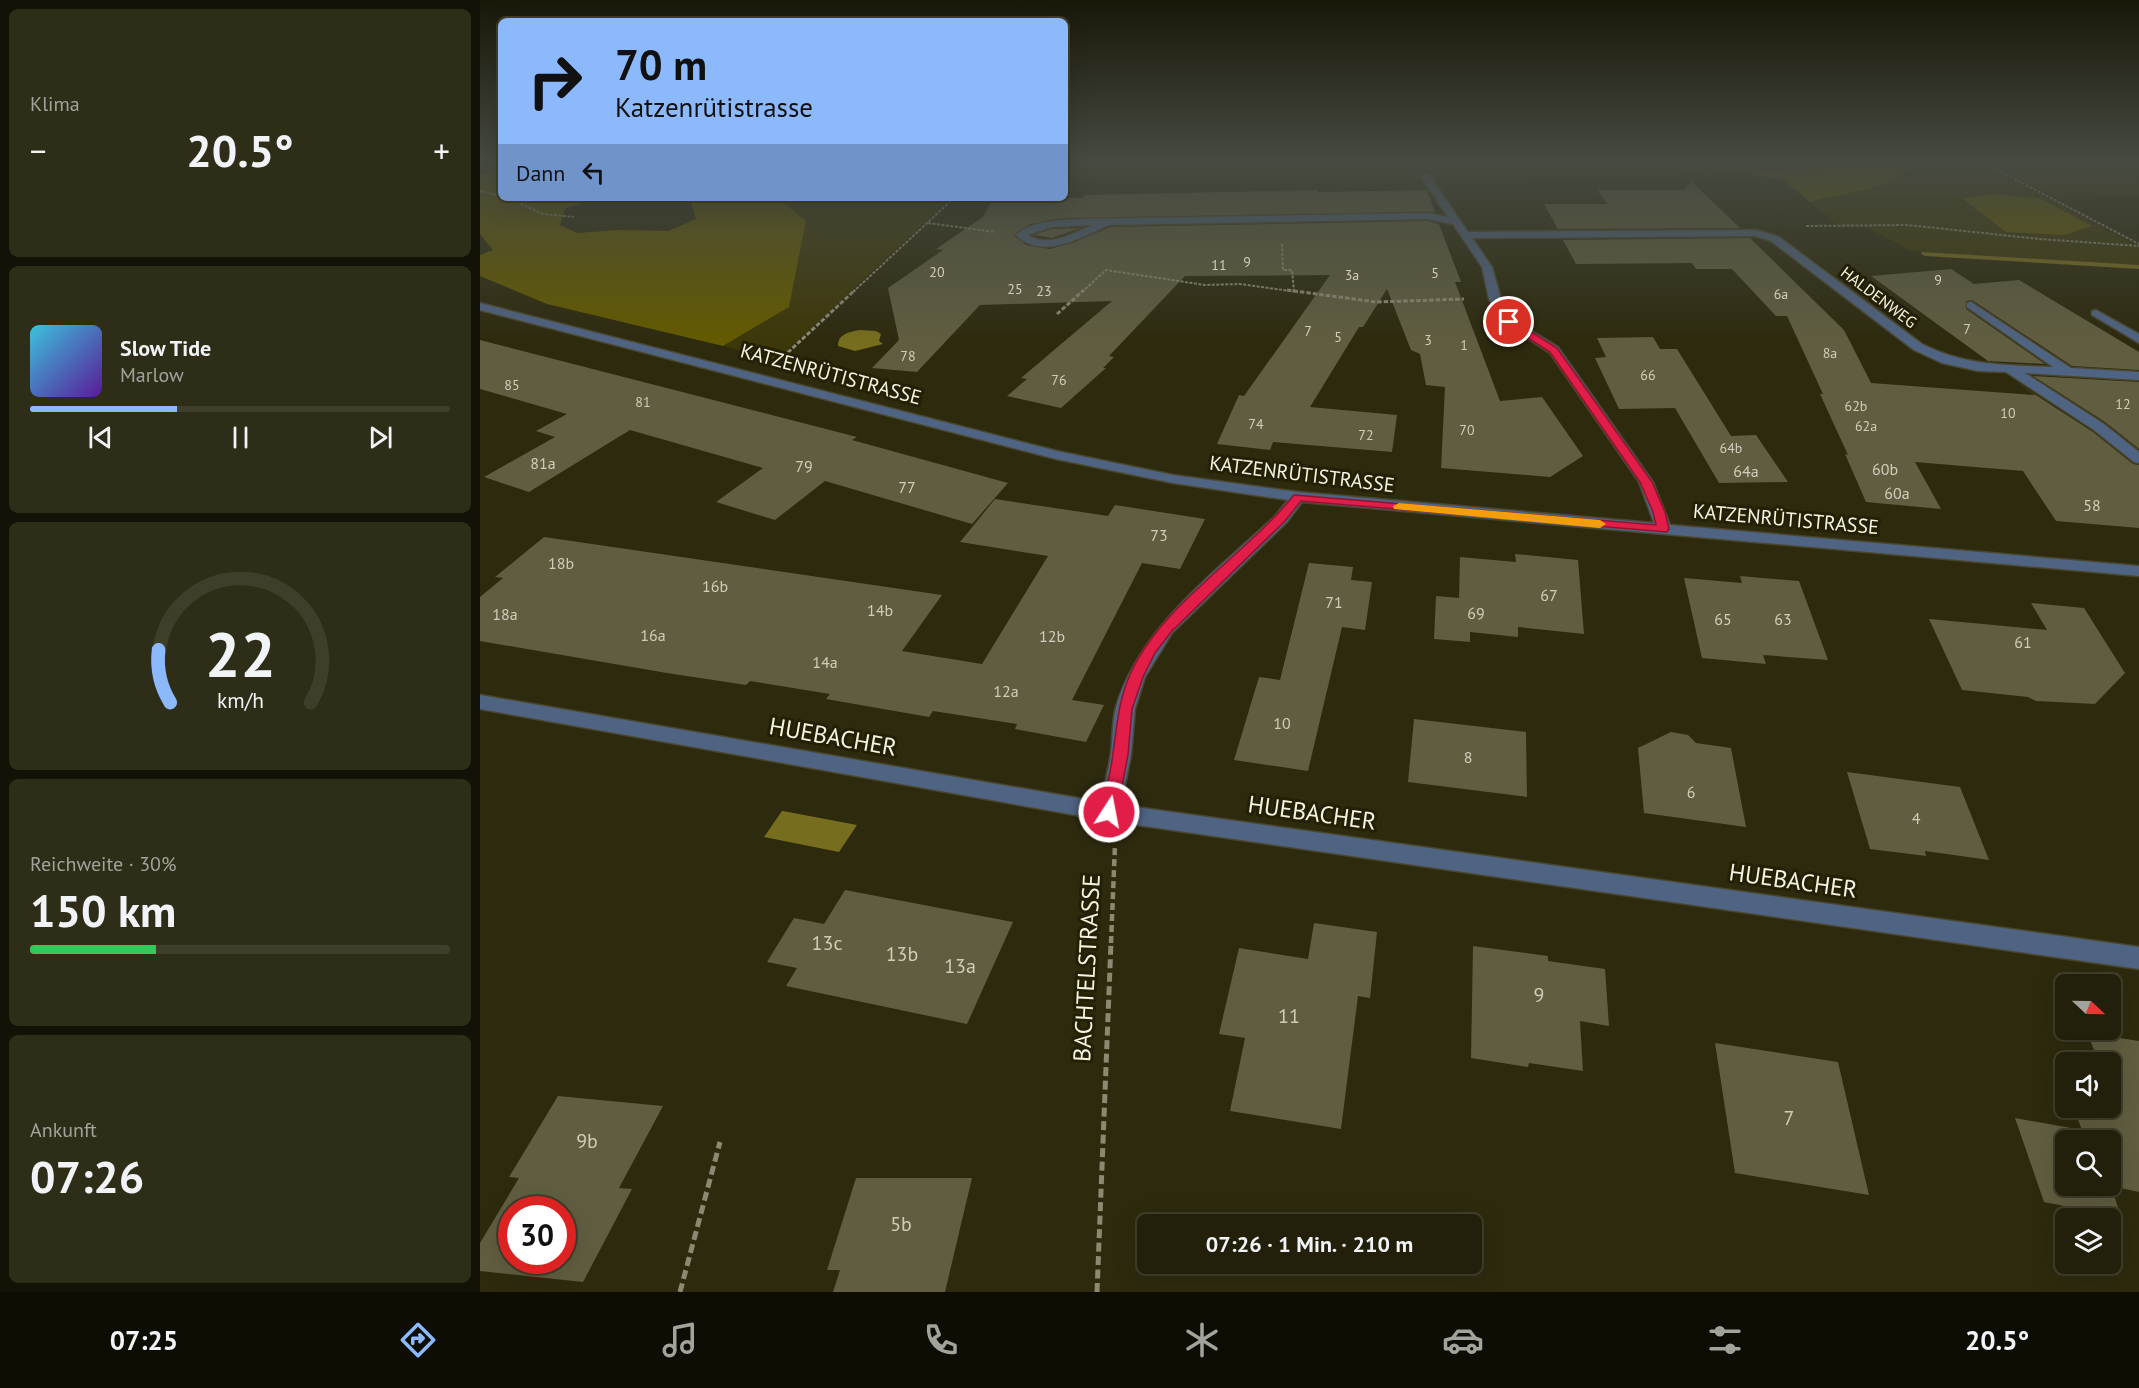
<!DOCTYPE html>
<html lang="de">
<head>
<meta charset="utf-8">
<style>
  :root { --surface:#22200a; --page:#2e2d18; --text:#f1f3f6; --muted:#a2a39c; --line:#3f3e2b; --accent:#8cb9fc }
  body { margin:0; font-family:"PT Sans",sans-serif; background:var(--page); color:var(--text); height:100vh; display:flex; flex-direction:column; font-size:22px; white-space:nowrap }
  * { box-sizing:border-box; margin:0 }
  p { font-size:20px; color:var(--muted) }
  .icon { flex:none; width:33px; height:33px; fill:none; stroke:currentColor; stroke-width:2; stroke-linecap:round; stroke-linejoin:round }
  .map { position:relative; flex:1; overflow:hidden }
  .panel { display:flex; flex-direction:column; gap:9px; padding:9px; background:#131206; width:480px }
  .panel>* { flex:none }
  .guide { position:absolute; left:18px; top:18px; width:570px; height:183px; border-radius:9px; box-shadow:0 6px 24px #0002,0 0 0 2px var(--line); background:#8cb9fc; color:#111; overflow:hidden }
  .needle { width:39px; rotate:112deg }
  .buttons { position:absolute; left:1575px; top:974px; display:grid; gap:12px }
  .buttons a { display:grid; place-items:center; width:66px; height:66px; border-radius:9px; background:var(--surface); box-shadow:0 6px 24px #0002,0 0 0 2px var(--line); font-size:30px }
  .speed { position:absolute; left:18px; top:1196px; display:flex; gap:12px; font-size:30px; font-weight:700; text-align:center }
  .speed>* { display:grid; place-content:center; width:78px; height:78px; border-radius:50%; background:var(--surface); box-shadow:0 6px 24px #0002,0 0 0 2px var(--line); line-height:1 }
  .speed .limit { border:9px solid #d22; background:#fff; color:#111 }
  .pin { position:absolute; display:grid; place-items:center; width:51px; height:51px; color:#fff; margin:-26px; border:3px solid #fff; border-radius:50%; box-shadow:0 2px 6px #0007 }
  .me { position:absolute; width:66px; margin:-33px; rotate:11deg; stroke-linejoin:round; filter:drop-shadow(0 0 4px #0008) }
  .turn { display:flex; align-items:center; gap:21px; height:126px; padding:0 18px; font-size:27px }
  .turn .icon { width:78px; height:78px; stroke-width:2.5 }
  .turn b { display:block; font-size:42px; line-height:51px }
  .then { display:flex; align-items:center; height:57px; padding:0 18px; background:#0003; gap:12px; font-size:22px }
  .big { font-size:45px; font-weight:800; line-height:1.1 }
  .panel .card { flex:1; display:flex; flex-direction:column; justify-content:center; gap:9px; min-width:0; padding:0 21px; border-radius:9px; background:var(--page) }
  .panel .dial { align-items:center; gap:0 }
  .dial svg { height:156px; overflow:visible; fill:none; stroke:var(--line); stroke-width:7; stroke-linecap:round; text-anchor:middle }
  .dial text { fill:var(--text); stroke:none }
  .song { display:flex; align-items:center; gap:18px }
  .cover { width:72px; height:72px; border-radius:9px; background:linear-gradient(135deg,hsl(190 70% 55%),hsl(270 70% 35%)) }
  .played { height:6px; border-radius:3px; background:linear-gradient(90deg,var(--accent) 35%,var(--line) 35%) }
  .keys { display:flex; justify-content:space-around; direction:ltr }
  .heat { display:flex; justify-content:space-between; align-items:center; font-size:33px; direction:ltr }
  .charge { height:9px; border-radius:4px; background:linear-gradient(90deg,#34c759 30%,var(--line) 0) }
  .trip { position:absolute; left:657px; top:1214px; width:345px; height:60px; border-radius:9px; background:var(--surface); box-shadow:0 6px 24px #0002,0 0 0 2px var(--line); font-weight:800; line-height:60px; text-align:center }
  .tabs { display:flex; height:96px; justify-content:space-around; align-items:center; background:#0e0d04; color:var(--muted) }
  .tabs .icon { width:42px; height:42px }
  .tabs .on { color:var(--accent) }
  .tabs b { font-size:27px; color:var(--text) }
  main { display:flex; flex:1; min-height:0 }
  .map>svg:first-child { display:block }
  .green { fill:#3d3809 }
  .forest { fill:#635a00 }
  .water { fill:#776d1e }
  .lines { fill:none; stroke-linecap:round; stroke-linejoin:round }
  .stream { fill:#776d1e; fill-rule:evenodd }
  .building { fill:#605d40; fill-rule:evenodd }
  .minor-casing { stroke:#49462c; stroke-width:3 }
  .path-far3 { stroke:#8c8973; stroke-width:2; stroke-dasharray:3 1.5; stroke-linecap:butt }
  .path-far2 { stroke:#8c8973; stroke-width:3; stroke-dasharray:4.5 2; stroke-linecap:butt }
  .path-far1 { stroke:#8c8973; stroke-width:4.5; stroke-dasharray:7 4; stroke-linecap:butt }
  .path { stroke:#8c8973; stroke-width:5; stroke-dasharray:9 4.5; stroke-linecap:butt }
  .minor { fill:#4f6382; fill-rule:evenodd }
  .route { fill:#e11d48; stroke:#92132f; stroke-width:1.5 }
  .slow { fill:#f59e0b }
  .labels { text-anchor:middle; stroke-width:6; stroke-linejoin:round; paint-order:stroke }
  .far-number-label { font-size:14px; fill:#d0ceba }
  .far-street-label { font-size:16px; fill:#f5f3e3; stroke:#232004 }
  .number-label { font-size:16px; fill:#d0ceba }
  .street-label { font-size:20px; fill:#f5f3e3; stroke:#232004 }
  .near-number-label { font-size:20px; fill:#d0ceba }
  .near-street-label { font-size:24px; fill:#f5f3e3; stroke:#232004 }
</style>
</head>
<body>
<main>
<section class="panel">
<div class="card"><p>Klima</p>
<div class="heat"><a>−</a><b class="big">20.5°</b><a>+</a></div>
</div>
<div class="card">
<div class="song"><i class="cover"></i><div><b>Slow Tide</b><p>Marlow</p></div></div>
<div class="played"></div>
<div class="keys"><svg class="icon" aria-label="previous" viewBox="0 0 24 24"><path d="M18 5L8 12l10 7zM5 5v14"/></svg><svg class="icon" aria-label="pause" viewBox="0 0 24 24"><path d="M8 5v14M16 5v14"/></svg><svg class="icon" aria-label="next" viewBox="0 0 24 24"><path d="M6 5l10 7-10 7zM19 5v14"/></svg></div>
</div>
<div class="card dial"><svg viewBox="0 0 100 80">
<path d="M14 69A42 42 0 1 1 86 69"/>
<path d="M14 69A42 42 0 0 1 8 42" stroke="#8cb9fc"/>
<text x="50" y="56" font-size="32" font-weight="700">22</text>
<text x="50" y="72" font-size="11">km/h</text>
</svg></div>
<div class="card"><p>Reichweite · 30%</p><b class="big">150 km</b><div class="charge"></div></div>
<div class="card"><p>Ankunft</p><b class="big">07:26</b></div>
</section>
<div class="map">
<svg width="1659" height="1292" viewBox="0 0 1659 1292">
  <rect width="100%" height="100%" fill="#2d2a0e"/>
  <!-- green -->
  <path class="green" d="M585,162h346l12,18 -358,-2z
    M941,162h440c-35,10 -75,5 -112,13l-318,3z
    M1433,162h67l159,85v21l-228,-17 -45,-24 -26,1 -30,-26 97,-31z
    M1505,162h154v34l-82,2z
    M297,198h174l-174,162 -54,-14 66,-39 17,-86z"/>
  <!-- forest -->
  <path class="forest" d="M1381,162h52c-18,30 -71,30 -103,40l-28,-23 -33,-4c37,-8 77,-3 112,-13z
    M21,170v28h93l-29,11 -5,16 17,8 41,-3 50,1 28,-12 -6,-20 -2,-1h89l29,23 -17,86 -66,39 -176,-42 -67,-28v-21l13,-5 -13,-16v-59z
    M1513,194l48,5 51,27 -28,9 -58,-3 -44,-34z"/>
  <!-- water -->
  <path class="water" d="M379,330l17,1 5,3 -2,7 4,3 -28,7 -17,-5c0,-12 11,-14 21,-16z
    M302,811h1l74,14 -18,27 -75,-15z"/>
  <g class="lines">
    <!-- stream -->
    <path class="stream" d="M1442,252l217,13v4l-214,-13 -4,-2z"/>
  </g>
  <!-- building -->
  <path class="building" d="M1212,182l48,46 -182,1 -14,-25h63l-9,-14h85z
    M838,190v2l109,-2 8,22 -369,6 -36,6 -16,11 12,10 24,4 25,-7 35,-15 317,-6 12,3 22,58h-6l45,119 42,-4 41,59 -33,21 -109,-9 4,-81 -19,-2 -6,-31 -9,-4 -24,-61 -24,38h-4l-49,80 87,8 -5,37 -119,-10 -3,8 -53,-6 22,-49 5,1 86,-121 -145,1 -76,80 5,1 -11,11h3l-45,40 -54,-12 20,-17 -6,-1 91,-77 -132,4 -63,67 -45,-4 27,-28 -11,-52 55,-38 -7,-1 47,-32 10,-19h90l1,-3z
    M601,228l-29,10 -18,-3 17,-6z
    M1270,238l94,92 27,53 164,12 -19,-13 77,50 40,32 6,1v63l-83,-7 -33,-50 -108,-9 26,47 -75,-7 -21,-48 3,1 -28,-61h3l-36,-78h-11l-44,-47h-36l-4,-6 -116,1 -13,-24z
    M1471,269l23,15 45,-4 120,72v18l-67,-4 -100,-66 -6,1v8l79,55 -57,-3 -117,-85z
    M1173,337l7,12h17l54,87 25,-1 32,47 -69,1 -44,-75 -56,1 -24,-51 11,-1 -9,-19z
    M0,340l377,97 -5,3 156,43 -36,41 -147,-43 -50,39 -59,-18 47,-34 -133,-38 -101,62 -45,-15 71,-40 -19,-6 31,-17 -87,-25z
    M1553,376l106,6v67l-34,-27z
    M515,499l113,17 7,-11 90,14 -25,50 -38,-6 -70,137 32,5 -18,37 -71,-13 2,-5 -84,-13 -4,6 -103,-18 4,-5 -80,-13 -4,4 -79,-12 -187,-32v-44l23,-19 -8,-1 49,-40 398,58 -40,56 80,13 66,-108 -88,-14z
    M1035,554l63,6 6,74 -66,-7v10l-48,-5v10l-36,-3 2,-43 23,2 1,-41 56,5z
    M829,563l44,4 -2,13 21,2 -7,48 -23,-3 -34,144 -74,-11 25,-83 21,3z
    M1260,576l59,5 29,79 -65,-5 3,9 -64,-6 -18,-80 58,5z
    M1551,603l53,5 41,65 -30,31 -59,-3 -8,-4 -66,-7 -33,-71 118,11z
    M934,719l112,13 1,65 -119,-15z
    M1191,732l17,3 8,8 35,5 15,79 -102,-14 -6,-65z
    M1367,772l113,15 29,73 -64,-9 1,5 -56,-7z
    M365,890l168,32 -46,102 -181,-38 11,-18 -30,-6 27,-44 30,6z
    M834,923l63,9 -7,66 -12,-2 -17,133 -111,-18 15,-73 -26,-4 20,-86 69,11z
    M993,946l75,10v5l57,8 4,57 -29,-5 3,50 -54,-8 -1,4 -57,-9z
    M1607,1033l52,8v151l-28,-6 10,31 -77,-15 -29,-84 67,12 -9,-23h37v-45h-11zM1586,1140h44v45h-44z
    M1235,1043l123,19 31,133 -134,-22z
    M78,1096l105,10 -44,82 13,1 -49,93 -103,-11v-28l39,-65 -10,-1zM32,1209h50v51h-50z
    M376,1178h116l-27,114h-112l7,-22h-13z"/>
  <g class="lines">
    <!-- minor casing -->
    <g class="minor-casing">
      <path id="minor" d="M946,174l3,1 39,57 288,-2 23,7 143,107c43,22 84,21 131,23l-86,-60v-4l4,-1 100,66 68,4v8l-114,-7 79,51 35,28v11l-5,-1 -40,-32 -88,-58 -28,-1 -36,-8 -28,-13 -143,-109 -16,-5 -283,2 20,29 9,32 12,21 45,27 95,135 17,43 469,41v10l-837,-74 -15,20 -115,111 -27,44 -10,32 -4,46 -10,50 1018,142v22l-1030,-148 -629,-112v-14l621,107c3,-17 8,-33 10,-50 2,-15 1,-31 5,-45 24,-81 100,-135 159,-191l13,-16 -115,-17 -117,-24 -576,-149v-7l577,148 116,24 125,17 356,31 -15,-41 -89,-129 -47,-31 -14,-23 -7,-32 -29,-43 -26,-5 -318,6c-27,12 -67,36 -93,10 17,-15 46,-15 68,-16l343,-6 21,4 -27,-40zM612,225c-19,9 -44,23 -64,10l23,-8z
        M1616,310l43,24v9l-47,-28v-4z"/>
    </g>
    <!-- path-far3 -->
    <path class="path-far3" d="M1502,162l157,82
      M0,191l21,5
      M28,198l35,16 31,3
      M448,223l67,9
      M1326,226l102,-1 131,14 100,7
      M802,244l1,26h9l2,21
      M373,292l101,-94
      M602,292l24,-22 99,15 35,-1 58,8"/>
    <!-- path-far2 -->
    <path class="path-far2" d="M807,290l89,12 88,-3
      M577,314l27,-24
      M303,357l72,-67"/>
    <!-- path-far1 -->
    <path class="path-far1" d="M631,943l4,-98"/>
    <!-- path -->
    <path class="path" d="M200,1292l40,-150
      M617,1292l14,-350"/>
    <!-- minor -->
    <use href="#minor" class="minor"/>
  </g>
  <!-- sky -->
  <linearGradient id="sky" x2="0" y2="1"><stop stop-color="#191708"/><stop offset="0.47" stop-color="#464a41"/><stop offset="1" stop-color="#464a41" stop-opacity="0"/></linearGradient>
  <rect width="1659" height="342" fill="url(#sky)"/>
  <!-- route -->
  <path class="route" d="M1026,320h6l45,28 95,134 13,30 4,17 -2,3 -366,-31 -16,20 -114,111 -16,21 -12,24 -11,32 -4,46 -11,57 -2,5 -6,2 -5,-2 -3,-5c4,-20 10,-39 12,-59 4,-26 5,-50 16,-76 30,-71 116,-121 165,-182l362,30 -3,-13 -13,-30 -90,-130 -44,-28z"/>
  <!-- slow -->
  <path class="slow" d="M919,503l201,17 6,4 -6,4 -206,-19 -1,-3z"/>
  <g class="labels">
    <!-- far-number labels -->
    <g class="far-number-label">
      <text x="767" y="267">9</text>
      <text x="739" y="270">11</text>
      <text x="457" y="277">20</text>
      <text x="955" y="278">5</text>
      <text x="872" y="280">3a</text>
      <text x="1458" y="285">9</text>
      <text x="535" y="294">25</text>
      <text x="564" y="296">23</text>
      <text x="1301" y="299">6a</text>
      <text x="1487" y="334">7</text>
      <text x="828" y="336">7</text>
      <text x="858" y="342">5</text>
      <text x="948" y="345">3</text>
      <text x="984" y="350">1</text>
      <text x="1350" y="358">8a</text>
      <text x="428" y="361">78</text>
      <text x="1168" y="380">66</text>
      <text x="579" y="385">76</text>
      <text x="32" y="390">85</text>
      <text x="163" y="407">81</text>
      <text x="1643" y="409">12</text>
      <text x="1376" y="411">62b</text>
      <text x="1528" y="418">10</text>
      <text x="776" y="429">74</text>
      <text x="1386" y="431">62a</text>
      <text x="987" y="435">70</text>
      <text x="886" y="440">72</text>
      <text x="1251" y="453">64b</text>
    </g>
    <!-- far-street labels -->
    <g class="far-street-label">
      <text transform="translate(1399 297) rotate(37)" y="6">HALDENWEG</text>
    </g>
    <!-- number labels -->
    <g class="number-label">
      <text x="63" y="469">81a</text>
      <text x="324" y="472">79</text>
      <text x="1405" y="475">60b</text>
      <text x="1266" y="477">64a</text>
      <text x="427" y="493">77</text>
      <text x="1417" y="499">60a</text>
      <text x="1612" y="511">58</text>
      <text x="679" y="541">73</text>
      <text x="81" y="569">18b</text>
      <text x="235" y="592">16b</text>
      <text x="1069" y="601">67</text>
      <text x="854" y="608">71</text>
      <text x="400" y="616">14b</text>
      <text x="996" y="619">69</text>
      <text x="25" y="620">18a</text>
      <text x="1243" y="625">65</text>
      <text x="1303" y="625">63</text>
      <text x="173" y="641">16a</text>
      <text x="572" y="642">12b</text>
      <text x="1543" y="648">61</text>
      <text x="345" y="668">14a</text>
      <text x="526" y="697">12a</text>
      <text x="802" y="729">10</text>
      <text x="988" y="763">8</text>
      <text x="1211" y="798">6</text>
      <text x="1436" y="824">4</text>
    </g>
    <!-- street labels -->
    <g class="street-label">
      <text transform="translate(351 374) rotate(15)" y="7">KATZENRÜTISTRASSE</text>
      <text transform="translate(822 474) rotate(7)" y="7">KATZENRÜTISTRASSE</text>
      <text transform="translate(1306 519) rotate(5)" y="7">KATZENRÜTISTRASSE</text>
    </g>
    <!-- near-number labels -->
    <g class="near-number-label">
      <text x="347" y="950">13c</text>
      <text x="422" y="961">13b</text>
      <text x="480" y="973">13a</text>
      <text x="1059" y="1002">9</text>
      <text x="809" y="1023">11</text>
      <text x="1309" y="1125">7</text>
      <text x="107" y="1148">9b</text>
      <text x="421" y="1231">5b</text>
    </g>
    <!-- near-street labels -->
    <g class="near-street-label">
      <text transform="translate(353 737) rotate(10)" y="8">HUEBACHER</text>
      <text transform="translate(832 813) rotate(8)" y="8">HUEBACHER</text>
      <text transform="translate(1313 881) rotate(8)" y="8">HUEBACHER</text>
      <text transform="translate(607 968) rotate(-87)" y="8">BACHTELSTRASSE</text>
    </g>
  </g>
</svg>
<div class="buttons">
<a><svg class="needle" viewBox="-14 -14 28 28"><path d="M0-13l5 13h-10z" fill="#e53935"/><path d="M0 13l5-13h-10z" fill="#a2a39c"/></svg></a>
<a><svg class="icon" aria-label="sound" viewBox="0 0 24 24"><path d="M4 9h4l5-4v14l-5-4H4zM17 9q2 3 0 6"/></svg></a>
<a><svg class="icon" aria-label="search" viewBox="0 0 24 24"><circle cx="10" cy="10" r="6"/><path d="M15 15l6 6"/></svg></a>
<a><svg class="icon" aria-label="layers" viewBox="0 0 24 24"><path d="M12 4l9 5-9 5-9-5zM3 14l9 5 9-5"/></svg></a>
</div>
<div class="speed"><div class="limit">30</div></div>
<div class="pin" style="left:1029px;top:322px;background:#d93025"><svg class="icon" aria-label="arrive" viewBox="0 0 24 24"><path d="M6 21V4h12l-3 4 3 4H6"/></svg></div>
<svg class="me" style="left:629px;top:812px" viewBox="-20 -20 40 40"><circle r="17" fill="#e11d48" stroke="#fff" stroke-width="3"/><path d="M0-11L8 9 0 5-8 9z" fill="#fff"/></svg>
<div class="trip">07:26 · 1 Min. · 210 m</div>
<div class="guide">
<div class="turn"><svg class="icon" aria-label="right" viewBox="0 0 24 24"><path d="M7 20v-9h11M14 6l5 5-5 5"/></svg><div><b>70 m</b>Katzenrütistrasse</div></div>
<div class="then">Dann<svg class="icon" aria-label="left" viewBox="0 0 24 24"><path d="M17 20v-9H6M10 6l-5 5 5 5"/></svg></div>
</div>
</div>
</main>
<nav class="tabs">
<b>07:25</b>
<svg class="icon on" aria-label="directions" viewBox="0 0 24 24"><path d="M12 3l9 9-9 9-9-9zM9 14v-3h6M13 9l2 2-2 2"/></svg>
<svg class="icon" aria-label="music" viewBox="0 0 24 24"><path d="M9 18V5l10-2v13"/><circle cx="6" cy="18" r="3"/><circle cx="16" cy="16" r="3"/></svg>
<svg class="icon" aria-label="phone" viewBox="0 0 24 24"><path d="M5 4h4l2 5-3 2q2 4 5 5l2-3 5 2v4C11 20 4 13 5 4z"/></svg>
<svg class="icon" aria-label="climate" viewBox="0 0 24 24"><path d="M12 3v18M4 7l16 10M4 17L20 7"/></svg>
<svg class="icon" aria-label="car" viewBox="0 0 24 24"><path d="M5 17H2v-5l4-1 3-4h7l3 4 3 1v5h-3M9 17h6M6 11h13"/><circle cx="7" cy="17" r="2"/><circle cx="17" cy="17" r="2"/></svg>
<svg class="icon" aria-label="filters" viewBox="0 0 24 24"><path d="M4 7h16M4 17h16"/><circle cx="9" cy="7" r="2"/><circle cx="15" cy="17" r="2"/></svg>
<b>20.5°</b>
</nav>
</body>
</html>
